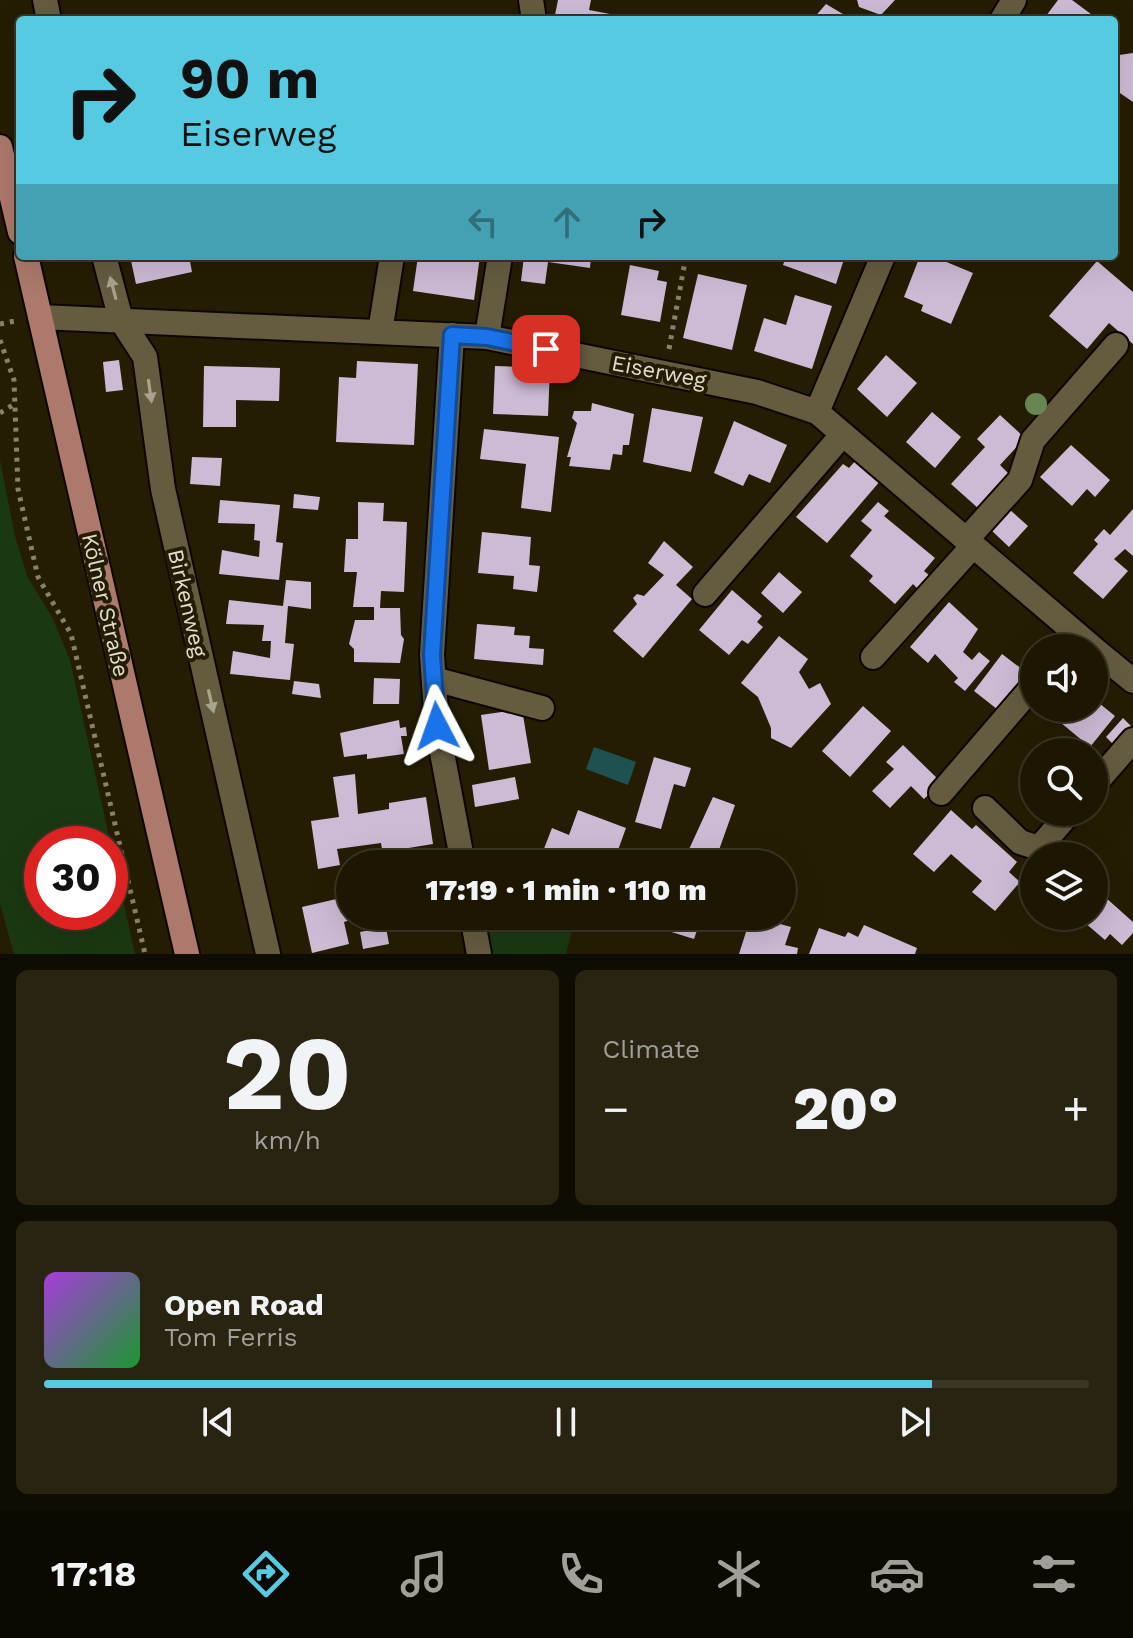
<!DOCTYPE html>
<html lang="en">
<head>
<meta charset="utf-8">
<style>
  :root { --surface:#1c1602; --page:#292311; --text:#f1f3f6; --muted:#a09f99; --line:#3a3524; --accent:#55cae0 }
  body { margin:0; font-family:"Work Sans",sans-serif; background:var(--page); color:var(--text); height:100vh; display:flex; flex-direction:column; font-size:30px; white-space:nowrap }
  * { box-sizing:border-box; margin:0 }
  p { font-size:26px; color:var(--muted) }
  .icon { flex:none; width:44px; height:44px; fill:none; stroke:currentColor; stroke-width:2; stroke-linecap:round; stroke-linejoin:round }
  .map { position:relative; height:954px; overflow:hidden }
  .details { display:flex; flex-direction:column; gap:16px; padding:16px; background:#0f0c01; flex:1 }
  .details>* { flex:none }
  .banner { position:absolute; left:16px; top:16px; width:1102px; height:244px; border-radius:8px; box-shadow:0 8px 32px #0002,0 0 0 2px var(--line); background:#55cae0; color:#111; overflow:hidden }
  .tools { position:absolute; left:1020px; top:634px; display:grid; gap:16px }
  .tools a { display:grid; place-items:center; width:88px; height:88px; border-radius:50%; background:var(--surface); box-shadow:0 8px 32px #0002,0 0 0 2px var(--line); font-size:40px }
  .speed { position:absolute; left:24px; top:826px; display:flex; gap:16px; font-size:40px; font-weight:700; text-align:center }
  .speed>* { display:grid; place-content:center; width:104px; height:104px; border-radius:50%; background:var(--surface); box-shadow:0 8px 32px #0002,0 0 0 2px var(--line); line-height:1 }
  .speed .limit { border:12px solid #d22; background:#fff; color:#111 }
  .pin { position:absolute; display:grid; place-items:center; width:68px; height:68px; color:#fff; margin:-34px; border-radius:16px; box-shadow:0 4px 12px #0006 }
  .me { position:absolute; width:88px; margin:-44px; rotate:356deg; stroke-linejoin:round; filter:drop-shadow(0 0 6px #0008) }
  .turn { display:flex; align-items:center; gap:28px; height:168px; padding:0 32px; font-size:36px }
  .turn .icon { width:104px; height:104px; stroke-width:2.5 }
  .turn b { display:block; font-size:56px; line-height:68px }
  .lanes { display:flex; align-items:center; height:76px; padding:0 32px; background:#0003; justify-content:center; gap:40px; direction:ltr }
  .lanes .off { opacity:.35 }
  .big { font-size:60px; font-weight:800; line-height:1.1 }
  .details .widget { flex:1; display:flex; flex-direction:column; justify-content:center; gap:12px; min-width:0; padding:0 28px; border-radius:12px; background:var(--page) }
  .details .dial { align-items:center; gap:0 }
  .dial b { font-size:104px; line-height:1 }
  .song { display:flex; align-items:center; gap:24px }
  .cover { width:96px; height:96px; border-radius:12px; background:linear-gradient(135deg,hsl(280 70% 55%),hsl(130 70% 35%)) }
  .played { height:8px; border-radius:4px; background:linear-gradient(90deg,var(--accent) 85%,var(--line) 85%) }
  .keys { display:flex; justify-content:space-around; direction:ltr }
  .heat { display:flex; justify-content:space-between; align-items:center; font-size:44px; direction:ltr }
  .details .tiles { flex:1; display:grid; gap:16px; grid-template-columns:1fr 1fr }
  .widget:last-child { grid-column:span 2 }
  .trip { position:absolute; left:336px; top:850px; width:460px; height:80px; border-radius:40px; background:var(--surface); box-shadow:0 8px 32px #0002,0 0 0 2px var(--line); font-weight:800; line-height:80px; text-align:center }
  .tabs { display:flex; height:128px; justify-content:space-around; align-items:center; background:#0b0901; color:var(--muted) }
  .tabs .icon { width:56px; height:56px }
  .tabs .on { color:var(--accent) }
  .tabs b { font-size:36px; color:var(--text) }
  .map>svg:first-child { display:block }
  .green { fill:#1a3812; fill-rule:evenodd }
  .water { fill:#205151 }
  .building { fill:#cdbad5 }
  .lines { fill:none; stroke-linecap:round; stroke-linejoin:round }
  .minor-casing { stroke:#0e0700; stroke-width:28 }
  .major-casing { stroke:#0e0700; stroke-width:28 }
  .path { stroke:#88826d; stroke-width:5; stroke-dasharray:4 6; stroke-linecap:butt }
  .minor { stroke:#655c40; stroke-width:24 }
  .major { stroke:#ac796c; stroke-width:24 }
  .tree { fill:#688651 }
  .oneway { fill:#a9a38e }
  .route-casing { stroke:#114b97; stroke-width:20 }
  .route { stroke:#1a73e8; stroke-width:14 }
  .labels { text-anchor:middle; stroke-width:8; stroke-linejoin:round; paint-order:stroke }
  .street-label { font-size:22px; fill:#e1ddcd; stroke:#251d03 }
</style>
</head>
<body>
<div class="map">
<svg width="1133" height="954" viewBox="0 0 1133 954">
  <rect width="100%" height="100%" fill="#251d03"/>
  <!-- green -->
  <path class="green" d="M0,460l15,76 12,40 26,43 17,41 65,294h-121l-14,-50zM42,844h68v68h-68z
    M484,916h42l46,15 -6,23h-74z"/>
  <!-- water -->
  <path class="water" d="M594,747l42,15 -8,23 -42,-16z"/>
  <!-- building -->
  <path class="building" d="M558,0h33l-2,10 21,4 -1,6h-55z
    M857,0h38l-14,15 -22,-8z
    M1058,0h14l27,20h-56z
    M826,4l27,16h-41z
    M1133,53v49l-19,-13v-27l5,-7z
    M130,256h59l3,16 -56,12z
    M418,256h62l-6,44 -61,-9z
    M524,256h67l-1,12 -42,-6 -3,22 -24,-3z
    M786,256h59l-9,28 -53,-19z
    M920,256h12l41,17 -22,51 -30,-13 2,-6 -19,-8z
    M1097,261l36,31v52l-24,-21 -22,26 -38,-33z
    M630,265l29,6 -2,9 10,2 -7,40 -39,-7z
    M698,274l49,11 -15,65 -49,-12z
    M795,295l37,11 -20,63 -58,-18 10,-33 22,7z
    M886,355l31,28 -30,34 -30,-28z
    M119,360l4,30 -17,2 -3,-30z
    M357,361l61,3 -4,81 -78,-3 3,-65 17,1z
    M204,366l76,2 -1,33 -43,-1v27h-33z
    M495,366l55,2 -2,48 -55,-2z
    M592,403l42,11 -5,31h-6l-1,10 -9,-1 -3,16 -41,-4 2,-9h-4l10,-34 -5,-5 2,-7h17z
    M652,408l51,9 -12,55 -48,-10z
    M932,412l29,25 -26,31 -29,-26z
    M1000,415l25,23 -25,27 10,10 -31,34 -28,-25 34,-37 -8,-8z
    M734,421l53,24 -17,38 -21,-9 -6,12 -29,-13z
    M484,429l75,8 -8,75 -30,-4 5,-44 -46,-5z
    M1071,445l39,35 -15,17 -8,-8 -15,17 -32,-29z
    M192,457l30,1 -2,28 -30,-2z
    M857,459l24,21 -54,63 -31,-26 47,-53 6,4z
    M294,494l26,3 -2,13 -25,-2z
    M220,500l60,5 -4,37 7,1 -4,37 -60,-6 3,-24 37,7 1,-16 -6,-1 1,-16 -37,-1z
    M358,502l26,1 -1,18 24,1 -3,70 -23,-1 -1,17h20l1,27 3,4 -4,24 -46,-1v-13l-5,-5 6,-24h19v-13h-21l4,-35h-13l2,-33h12z
    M878,502l11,9 -5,5 51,42 -11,13 11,9 -12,14 -10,-10 -18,20 -26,-23 4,-5 -23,-20 22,-26 -11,-9z
    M1008,508l20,18 -19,21 -19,-18z
    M1133,509v47l-8,-7 -11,10 14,12 -25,28 -30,-26 25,-29 -4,-4 10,-11 6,6z
    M482,532l49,5 -2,28 11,1 -3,26 -24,-3 1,-13 -36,-3z
    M664,541l29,26 -17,18 16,14 -49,59 -30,-27 24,-27 -4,-6 4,-4 7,2 20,-21 -16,-12z
    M779,572l23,20 -19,21 -22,-20z
    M286,580l25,2v27l-23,-3 -3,37 9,1 -4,36 -60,-6 3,-23 37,7 1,-17h-9l2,-16 -38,-1 3,-24 54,6z
    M732,590l30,26 -5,6 6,5 -15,17 -6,-4 -13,15 -30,-25z
    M949,602l29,27 -15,23 9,8 7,-8 11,9 -25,30 -11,-9 4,-4 -23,-24 -7,9 -18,-16z
    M477,624l38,3 -1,8 16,1 -1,12 15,1 -1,16 -69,-6z
    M779,636l29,23 -9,13 10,17 11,-6 11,21 -40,44 -20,-10v-10l-13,-31 -17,-14z
    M1002,654l29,22 -29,37 -28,-22z
    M374,678l26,1 -1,25h-26z
    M294,681l25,3 2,14 -29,-4z
    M1094,699l21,17 -25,31 -30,-25 12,-14h22z
    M863,706l28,25 -41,46 -28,-26z
    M522,709l9,54 -42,7 -8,-55z
    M1123,718l10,10 -17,19 -10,-10z
    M399,720l1,8 6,-1 1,9h-6l3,18 -37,5v-5l-23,3 -4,-24z
    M903,745l38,37 -17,17 -13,-13 -21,22 -18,-17 22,-22 -8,-7z
    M654,757l37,11 -6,19 -11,-3 -13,45 -26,-7z
    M355,774l3,40 31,-5v-6l37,-6 7,47 -37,6 -14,-1 -1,-6 -44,6 3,16 -22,4 -7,-48 28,-4 -6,-40z
    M515,777l4,22 -44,8 -3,-22z
    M713,797l22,8 -21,59h-14l-15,-6z
    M578,810l48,18 -13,36h-58l-15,-5 12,-31 17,7z
    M951,810l21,19 4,-4 41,37 -8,10 11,10 -25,29 -23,-19 10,-11 -31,-27 -17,18 -21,-18z
    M507,849l34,15h-41z
    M345,897l5,23 -6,2 5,22 -37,9 -10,-46z
    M1105,897l28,25v11l-11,12 -12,-11 -5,6 -21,-18 10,-6v-6z
    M610,916h34l-3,11z
    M670,916h32l-8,23 -29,-9z
    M751,916l40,11 -6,18 13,3 -1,6h-58z
    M864,925l53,23 -2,6h-106l10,-26 26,9 3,-5 10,5z
    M386,927l3,17 -26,5 -3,-17z"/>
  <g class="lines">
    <!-- minor casing -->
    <g class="minor-casing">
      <path id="minor" d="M45,0l4,20
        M531,0l3,20
        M1002,20l12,-20
        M104,256l17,64 24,37 18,132 105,465
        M40,317l447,20 270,55 60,20 276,236
        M380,332l12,-76
        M452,335l-20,320 5,71 26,138
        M487,337l13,-81
        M817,412l66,-156
        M966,540l54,-60 13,-40 83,-95
        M705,594l138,-160
        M1094,649l39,32
        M873,657l100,-111
        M434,679l108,29
        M1094,785l39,-45
        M941,793l93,-108
        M985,808l35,34 19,6 31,-36
        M472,916l7,38"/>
    </g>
    <!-- major casing -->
    <g class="major-casing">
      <path id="major" d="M0,147l20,85
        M26,256l161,698"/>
    </g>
    <!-- path -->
    <path class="path" d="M0,324l15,-3
      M0,340l14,40 4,109 20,88 33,57 74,320
      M669,349l17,-93
      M0,413l16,-10"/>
    <!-- minor -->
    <use href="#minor" class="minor"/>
    <!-- major -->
    <use href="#major" class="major"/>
  </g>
  <!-- trees -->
  <circle class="tree" cx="1036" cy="404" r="11"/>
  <!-- one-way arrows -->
  <defs><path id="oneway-solid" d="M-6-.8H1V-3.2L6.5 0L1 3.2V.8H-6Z" transform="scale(2)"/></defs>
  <g class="oneway">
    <use href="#oneway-solid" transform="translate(113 288) rotate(-105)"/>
    <use href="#oneway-solid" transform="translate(150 391) rotate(82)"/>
    <use href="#oneway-solid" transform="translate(211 701) rotate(77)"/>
  </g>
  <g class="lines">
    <!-- route casing -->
    <g class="route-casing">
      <path id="route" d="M437,726l-5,-71 20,-320 35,2 59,12"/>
    </g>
    <!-- route -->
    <use href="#route" class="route"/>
  </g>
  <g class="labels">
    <!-- street labels -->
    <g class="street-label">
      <text transform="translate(659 371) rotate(11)" y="8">Eiserweg</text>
      <text transform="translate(188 603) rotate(77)" y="8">Birkenweg</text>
      <text transform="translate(106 605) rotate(77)" y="8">Kölner Straße</text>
    </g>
  </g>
</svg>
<div class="tools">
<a><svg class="icon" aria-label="sound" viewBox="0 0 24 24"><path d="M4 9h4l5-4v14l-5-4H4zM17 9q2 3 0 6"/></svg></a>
<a><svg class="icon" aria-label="search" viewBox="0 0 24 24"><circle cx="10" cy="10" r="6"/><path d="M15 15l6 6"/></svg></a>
<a><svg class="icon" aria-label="layers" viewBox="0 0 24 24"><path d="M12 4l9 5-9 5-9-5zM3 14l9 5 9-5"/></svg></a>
</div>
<div class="speed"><div class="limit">30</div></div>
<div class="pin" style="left:546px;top:349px;background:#d93025"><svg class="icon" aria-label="arrive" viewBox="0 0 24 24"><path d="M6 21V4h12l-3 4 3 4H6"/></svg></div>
<svg class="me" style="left:437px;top:726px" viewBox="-20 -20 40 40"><path d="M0-17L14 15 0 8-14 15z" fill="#1a73e8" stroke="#fff" stroke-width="4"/></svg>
<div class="trip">17:19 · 1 min · 110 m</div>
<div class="banner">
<div class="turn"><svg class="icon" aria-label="right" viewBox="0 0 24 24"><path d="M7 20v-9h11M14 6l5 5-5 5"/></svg><div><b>90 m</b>Eiserweg</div></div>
<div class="lanes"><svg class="icon off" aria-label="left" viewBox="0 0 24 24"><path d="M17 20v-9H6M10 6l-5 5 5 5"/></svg><svg class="icon off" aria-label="ahead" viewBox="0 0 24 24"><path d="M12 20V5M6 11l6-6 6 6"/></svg><svg class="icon" aria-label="right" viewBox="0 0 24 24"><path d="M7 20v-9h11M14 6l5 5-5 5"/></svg></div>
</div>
</div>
<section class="details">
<div class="tiles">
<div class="widget dial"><b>20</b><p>km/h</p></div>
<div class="widget"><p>Climate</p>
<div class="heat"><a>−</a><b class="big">20°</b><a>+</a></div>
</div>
<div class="widget">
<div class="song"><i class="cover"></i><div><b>Open Road</b><p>Tom Ferris</p></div></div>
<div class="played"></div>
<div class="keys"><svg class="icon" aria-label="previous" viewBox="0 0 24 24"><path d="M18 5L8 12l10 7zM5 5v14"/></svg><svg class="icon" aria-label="pause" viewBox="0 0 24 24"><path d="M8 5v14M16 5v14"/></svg><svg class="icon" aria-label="next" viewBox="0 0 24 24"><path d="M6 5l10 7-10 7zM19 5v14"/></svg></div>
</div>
</div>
</section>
<nav class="tabs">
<b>17:18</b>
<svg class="icon on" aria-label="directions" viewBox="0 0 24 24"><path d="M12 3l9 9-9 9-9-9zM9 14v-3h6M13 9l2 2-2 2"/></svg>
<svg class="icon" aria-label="music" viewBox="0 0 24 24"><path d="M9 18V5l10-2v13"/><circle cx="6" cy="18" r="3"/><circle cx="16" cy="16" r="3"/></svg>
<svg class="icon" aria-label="phone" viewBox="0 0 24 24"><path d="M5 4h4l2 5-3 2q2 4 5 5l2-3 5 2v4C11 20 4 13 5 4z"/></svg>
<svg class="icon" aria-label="climate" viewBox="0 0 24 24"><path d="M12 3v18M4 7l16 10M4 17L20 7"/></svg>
<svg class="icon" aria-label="car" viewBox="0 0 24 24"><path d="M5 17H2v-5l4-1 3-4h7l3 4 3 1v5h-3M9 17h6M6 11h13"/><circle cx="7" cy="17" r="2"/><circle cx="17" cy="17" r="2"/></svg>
<svg class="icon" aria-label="filters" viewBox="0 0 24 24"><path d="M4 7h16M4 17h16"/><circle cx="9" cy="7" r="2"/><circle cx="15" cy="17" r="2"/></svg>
</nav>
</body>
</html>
